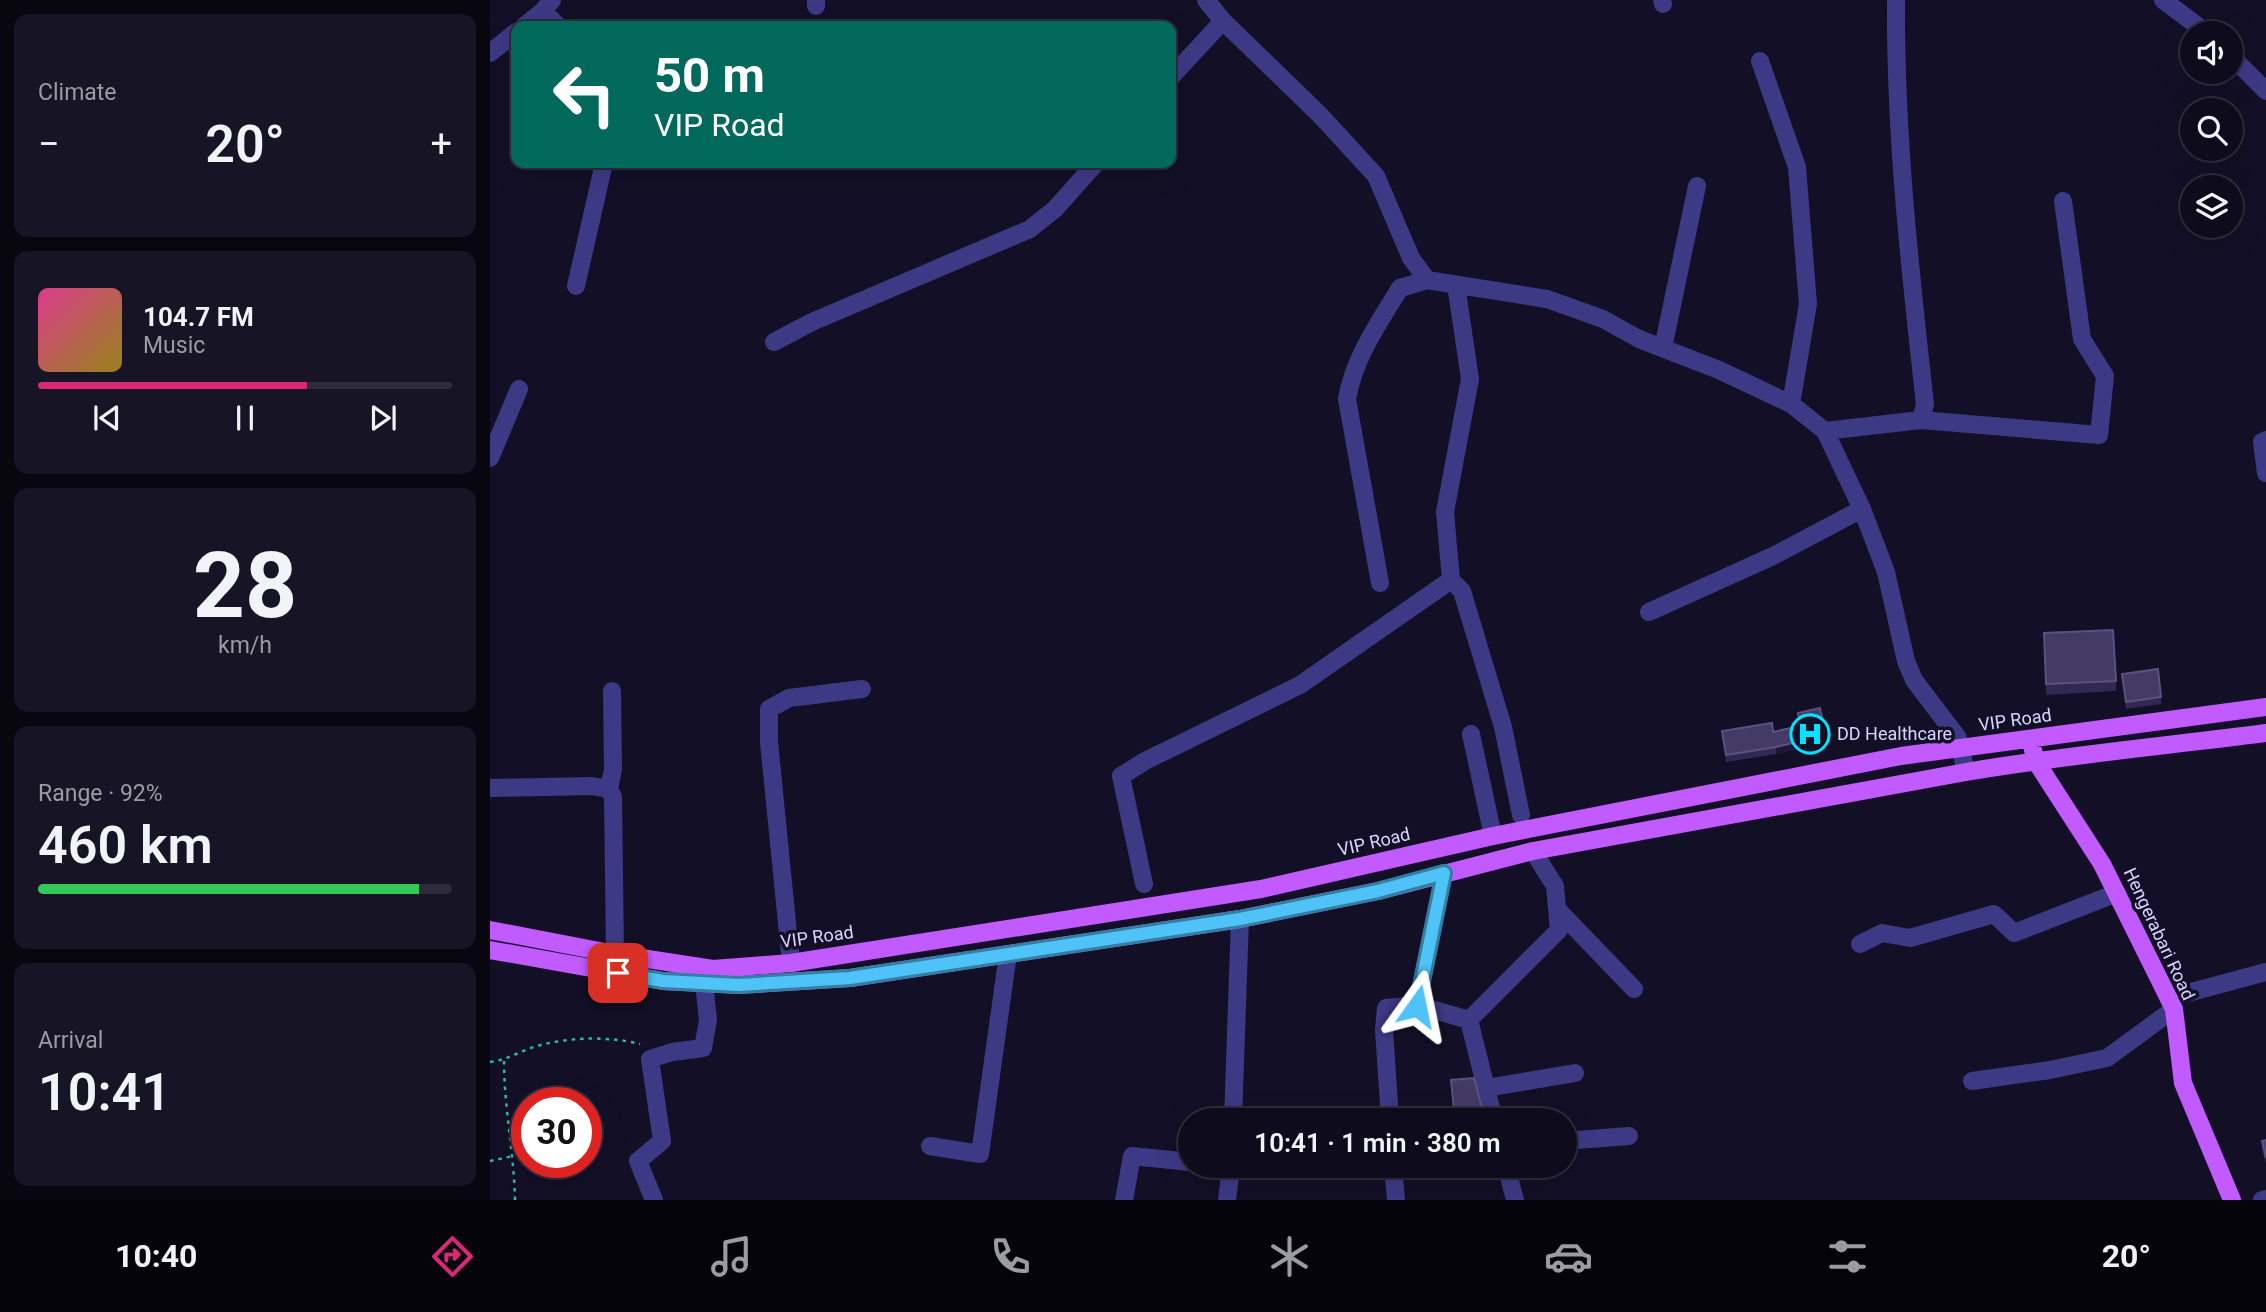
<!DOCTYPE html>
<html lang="en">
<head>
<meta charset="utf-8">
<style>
  :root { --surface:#0e0b1c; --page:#171425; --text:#f1f3f6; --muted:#9b9ba3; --line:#2e2b3b; --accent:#db2777 }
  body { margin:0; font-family:Roboto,sans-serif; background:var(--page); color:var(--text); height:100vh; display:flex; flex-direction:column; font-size:26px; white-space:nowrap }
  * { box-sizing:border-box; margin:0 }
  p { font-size:23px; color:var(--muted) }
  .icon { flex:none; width:38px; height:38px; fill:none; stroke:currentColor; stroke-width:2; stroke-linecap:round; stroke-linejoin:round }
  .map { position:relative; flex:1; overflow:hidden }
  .side { display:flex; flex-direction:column; gap:14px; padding:14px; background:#08060f; width:490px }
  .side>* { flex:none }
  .banner { position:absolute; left:21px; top:21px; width:665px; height:147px; border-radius:14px; box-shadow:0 7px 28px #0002,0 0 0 2px var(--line); background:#00695c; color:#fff; overflow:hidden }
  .tools { position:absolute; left:1690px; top:21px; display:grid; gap:14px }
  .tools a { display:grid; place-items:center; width:63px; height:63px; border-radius:50%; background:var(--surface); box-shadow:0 7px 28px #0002,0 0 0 2px var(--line); font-size:35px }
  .speed { position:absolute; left:21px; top:1087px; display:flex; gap:14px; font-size:35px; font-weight:700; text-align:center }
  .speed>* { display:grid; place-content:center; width:91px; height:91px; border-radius:50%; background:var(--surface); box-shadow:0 7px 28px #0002,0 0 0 2px var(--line); line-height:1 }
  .speed .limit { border:10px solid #d22; background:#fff; color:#111 }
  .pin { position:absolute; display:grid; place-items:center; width:60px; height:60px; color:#fff; margin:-30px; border-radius:14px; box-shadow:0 4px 10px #0006 }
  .me { position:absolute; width:77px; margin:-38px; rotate:12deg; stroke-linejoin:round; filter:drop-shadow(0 0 5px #0008) }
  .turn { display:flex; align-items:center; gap:24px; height:147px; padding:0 28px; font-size:32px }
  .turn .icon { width:91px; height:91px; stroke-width:2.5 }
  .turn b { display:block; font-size:49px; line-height:60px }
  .big { font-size:52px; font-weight:600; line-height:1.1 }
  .side .widget { flex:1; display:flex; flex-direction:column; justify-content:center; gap:10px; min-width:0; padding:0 24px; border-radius:14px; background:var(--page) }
  .side .dial { align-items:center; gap:0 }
  .dial b { font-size:91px; line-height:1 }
  .song { display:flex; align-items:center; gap:21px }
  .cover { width:84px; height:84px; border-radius:10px; background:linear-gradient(135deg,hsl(330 70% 55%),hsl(50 70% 35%)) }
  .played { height:7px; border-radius:4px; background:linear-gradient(90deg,var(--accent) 65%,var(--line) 65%) }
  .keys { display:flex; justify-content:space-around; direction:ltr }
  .heat { display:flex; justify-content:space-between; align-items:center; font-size:38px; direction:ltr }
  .charge { height:10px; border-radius:5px; background:linear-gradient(90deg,#34c759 92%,var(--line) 0) }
  .trip { position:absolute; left:688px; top:1108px; width:399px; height:70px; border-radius:35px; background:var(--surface); box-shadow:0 7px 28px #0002,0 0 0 2px var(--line); font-weight:600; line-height:70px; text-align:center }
  .dock { display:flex; height:112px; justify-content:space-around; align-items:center; background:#06040b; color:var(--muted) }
  .dock .icon { width:49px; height:49px }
  .dock .active { color:var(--accent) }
  .dock b { font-size:32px; color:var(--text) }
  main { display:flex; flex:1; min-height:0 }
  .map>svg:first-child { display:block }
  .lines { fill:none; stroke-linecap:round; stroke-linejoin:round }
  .path { stroke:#2fb8b0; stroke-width:2.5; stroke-dasharray:3.5 5; stroke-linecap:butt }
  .minor { stroke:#3d3a85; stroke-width:18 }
  .major { stroke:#c25bff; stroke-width:18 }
  .wall { fill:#312854 }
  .shaded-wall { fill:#1d163a }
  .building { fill:#433a66; stroke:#5a527e; stroke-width:2 }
  .route-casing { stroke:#337fa1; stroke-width:18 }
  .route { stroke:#4fc3f7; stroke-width:12 }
  .labels { text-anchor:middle; stroke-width:7; stroke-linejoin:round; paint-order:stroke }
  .street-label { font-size:18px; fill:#d9d4ff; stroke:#130f26 }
  .poi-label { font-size:18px; fill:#d9d4ff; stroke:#130f26; text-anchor:start }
</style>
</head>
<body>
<main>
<section class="side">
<div class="widget"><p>Climate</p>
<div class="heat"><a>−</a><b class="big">20°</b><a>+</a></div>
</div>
<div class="widget">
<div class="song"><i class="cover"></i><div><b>104.7 FM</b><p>Music</p></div></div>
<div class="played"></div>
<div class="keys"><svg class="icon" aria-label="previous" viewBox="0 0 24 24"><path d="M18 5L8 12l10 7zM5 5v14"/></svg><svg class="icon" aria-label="pause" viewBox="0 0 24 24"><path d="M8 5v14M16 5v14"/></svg><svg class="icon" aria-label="next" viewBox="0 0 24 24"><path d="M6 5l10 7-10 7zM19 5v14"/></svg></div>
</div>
<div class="widget dial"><b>28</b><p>km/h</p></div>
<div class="widget"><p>Range · 92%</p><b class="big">460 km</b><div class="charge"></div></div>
<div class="widget"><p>Arrival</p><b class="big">10:41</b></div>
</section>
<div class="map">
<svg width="1776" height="1200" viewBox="0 0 1776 1200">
  <rect width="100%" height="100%" fill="#130f26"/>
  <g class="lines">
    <!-- path -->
    <path class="path" d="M14,1061c0,46 10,92 11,139
      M0,1062c17,-2 30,-11 47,-16 32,-9 71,-10 103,-2
      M0,1161l23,-5"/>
    <!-- minor -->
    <path class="minor" d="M326,0v6
      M716,0l17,21 98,95 55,60 35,82 16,22 120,19 56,20 36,20 80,31 72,34 34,27 37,78 24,63 20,89 8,19 44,58 8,34
      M1172,0l1,4
      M1673,0l44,33
      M53,11l15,15
      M34,26l19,-15 9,-11
      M0,53l26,-21
      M1741,56l35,35
      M1270,61l37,106 11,137 -17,100
      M681,77l52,-56
      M966,285l14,94 -25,133 6,68 11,11 41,136 18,88
      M86,286l28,-123
      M284,342l38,-20 218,-93 25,-20 41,-46
      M1173,348l34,-162
      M1431,420l178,15 6,-59 -23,-37 -19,-138
      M1335,431l96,-11 4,-16c-15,-134 -30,-269 -29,-404
      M1776,440l-4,2 4,31
      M0,458l29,-69
      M890,583l-33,-184c7,-41 31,-75 53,-111l27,-8
      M1159,612l124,-56 89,-47
      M981,734l22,102
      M0,788l102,-2 17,3 4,8 2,157
      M119,789l4,-20 -1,-78
      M954,873l-27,132 52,15 25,100
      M654,884l-23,-108 24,-15 155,-76 151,-105
      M1067,909l77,80
      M1370,944l22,-11 28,5 84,-24 20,19 103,-40
      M301,963l-22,-221v-33l20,-11 73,-9
      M1679,998l97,-26
      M979,1020l90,-90 -4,-44 -22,-35
      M1482,1081l78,-11 57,-12 67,-49
      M996,1088l89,-15
      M743,1120l7,-201
      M900,1120l-6,-91 2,-21 31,-3
      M1074,1141l65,-5
      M440,1146l50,8 28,-200
      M903,1166l3,34
      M1016,1166l9,34
      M164,1200l-16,-39 24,-20 -12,-82 22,-7 31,-4 5,-28 -4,-37
      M634,1200l8,-44 58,6
      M737,1200l4,-33
      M1772,1200l4,-1"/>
    <!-- major -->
    <path class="major" d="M1543,750l2,10 67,104 72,145 9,74 49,117
      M0,930l125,24 98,15 78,-6 470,-74 232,-53 408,-80 365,-49
      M0,950l173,31 76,4 111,-7 390,-59 138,-28 155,-40 433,-79c99,-17 200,-26 300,-39"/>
  </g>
  <!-- wall -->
  <path class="wall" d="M1554,633l72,48v10l-70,4z
    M1632,674l39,23v7l-35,5z
    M1308,713l28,29 -50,12 -50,8 -4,-31 51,1 26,-6z
    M1776,1140v25l-4,-17v-7z"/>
  <!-- shaded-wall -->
  <path class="shaded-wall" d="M1336,735v7l-50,12v-7z"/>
  <!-- building -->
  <path class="building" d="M1623,630l3,51 -70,3 -2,-51z
    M1668,669l3,28 -35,5 -4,-28z
    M1330,708l6,27 -50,12 -50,8 -4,-24 50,-8 1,9 27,-6 -2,-13z
    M984,1078l9,34 5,8h-33l-4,-40z
    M1776,1140v18l-4,-17z"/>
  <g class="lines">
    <!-- route casing -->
    <g class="route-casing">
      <path id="route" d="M128,973l45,8 76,4 111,-7 390,-59 138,-28 66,-18 -27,133"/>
    </g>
    <!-- route -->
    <use href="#route" class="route"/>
  </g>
  <!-- icons -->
  <defs>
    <g id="hospital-ring" transform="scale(2.0125)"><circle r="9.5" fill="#130f26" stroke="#00e5ff" stroke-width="1.5"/><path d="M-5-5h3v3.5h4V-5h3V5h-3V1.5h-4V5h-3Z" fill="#00e5ff"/></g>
  </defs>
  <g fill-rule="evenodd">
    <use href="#hospital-ring" x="1320" y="734"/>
  </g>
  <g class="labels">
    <!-- street labels -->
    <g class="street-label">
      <text transform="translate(1525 720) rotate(-8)" y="6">VIP Road</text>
      <text transform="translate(884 842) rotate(-13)" y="6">VIP Road</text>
      <text transform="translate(1669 934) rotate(65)" y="6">Hengerabari Road</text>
      <text transform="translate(327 937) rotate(-8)" y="6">VIP Road</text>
    </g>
    <!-- poi labels -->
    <g class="poi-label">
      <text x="1347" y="740">DD Healthcare</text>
    </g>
  </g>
</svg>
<div class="tools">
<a><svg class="icon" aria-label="sound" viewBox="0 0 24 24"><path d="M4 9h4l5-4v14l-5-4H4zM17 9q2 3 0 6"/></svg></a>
<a><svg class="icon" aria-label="search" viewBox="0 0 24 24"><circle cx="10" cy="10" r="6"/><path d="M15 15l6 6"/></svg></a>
<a><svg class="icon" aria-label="layers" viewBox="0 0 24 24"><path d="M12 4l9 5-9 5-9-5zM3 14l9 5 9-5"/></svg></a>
</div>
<div class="speed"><div class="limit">30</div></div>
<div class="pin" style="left:128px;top:973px;background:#d93025"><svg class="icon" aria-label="arrive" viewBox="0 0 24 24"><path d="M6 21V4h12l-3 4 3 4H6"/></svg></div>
<svg class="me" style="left:927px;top:1006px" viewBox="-20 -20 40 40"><path d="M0-17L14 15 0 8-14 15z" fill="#4fc3f7" stroke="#fff" stroke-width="4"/></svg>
<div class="trip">10:41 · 1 min · 380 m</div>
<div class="banner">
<div class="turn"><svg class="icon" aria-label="left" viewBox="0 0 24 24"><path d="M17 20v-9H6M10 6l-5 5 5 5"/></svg><div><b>50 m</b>VIP Road</div></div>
</div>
</div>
</main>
<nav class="dock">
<b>10:40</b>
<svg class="icon active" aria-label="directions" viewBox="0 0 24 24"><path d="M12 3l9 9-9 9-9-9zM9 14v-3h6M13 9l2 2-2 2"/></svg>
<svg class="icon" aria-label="music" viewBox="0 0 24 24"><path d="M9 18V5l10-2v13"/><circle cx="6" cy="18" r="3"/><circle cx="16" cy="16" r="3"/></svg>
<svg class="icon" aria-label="phone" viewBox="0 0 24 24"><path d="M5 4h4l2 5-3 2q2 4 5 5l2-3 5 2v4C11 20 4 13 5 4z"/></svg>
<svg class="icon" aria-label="climate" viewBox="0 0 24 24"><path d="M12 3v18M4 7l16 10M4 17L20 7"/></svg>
<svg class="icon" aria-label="car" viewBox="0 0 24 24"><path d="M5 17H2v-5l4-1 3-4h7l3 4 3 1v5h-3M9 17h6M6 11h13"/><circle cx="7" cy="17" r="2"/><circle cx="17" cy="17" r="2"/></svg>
<svg class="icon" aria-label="filters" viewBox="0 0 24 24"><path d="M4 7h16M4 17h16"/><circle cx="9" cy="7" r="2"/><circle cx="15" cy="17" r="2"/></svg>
<b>20°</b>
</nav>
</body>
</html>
